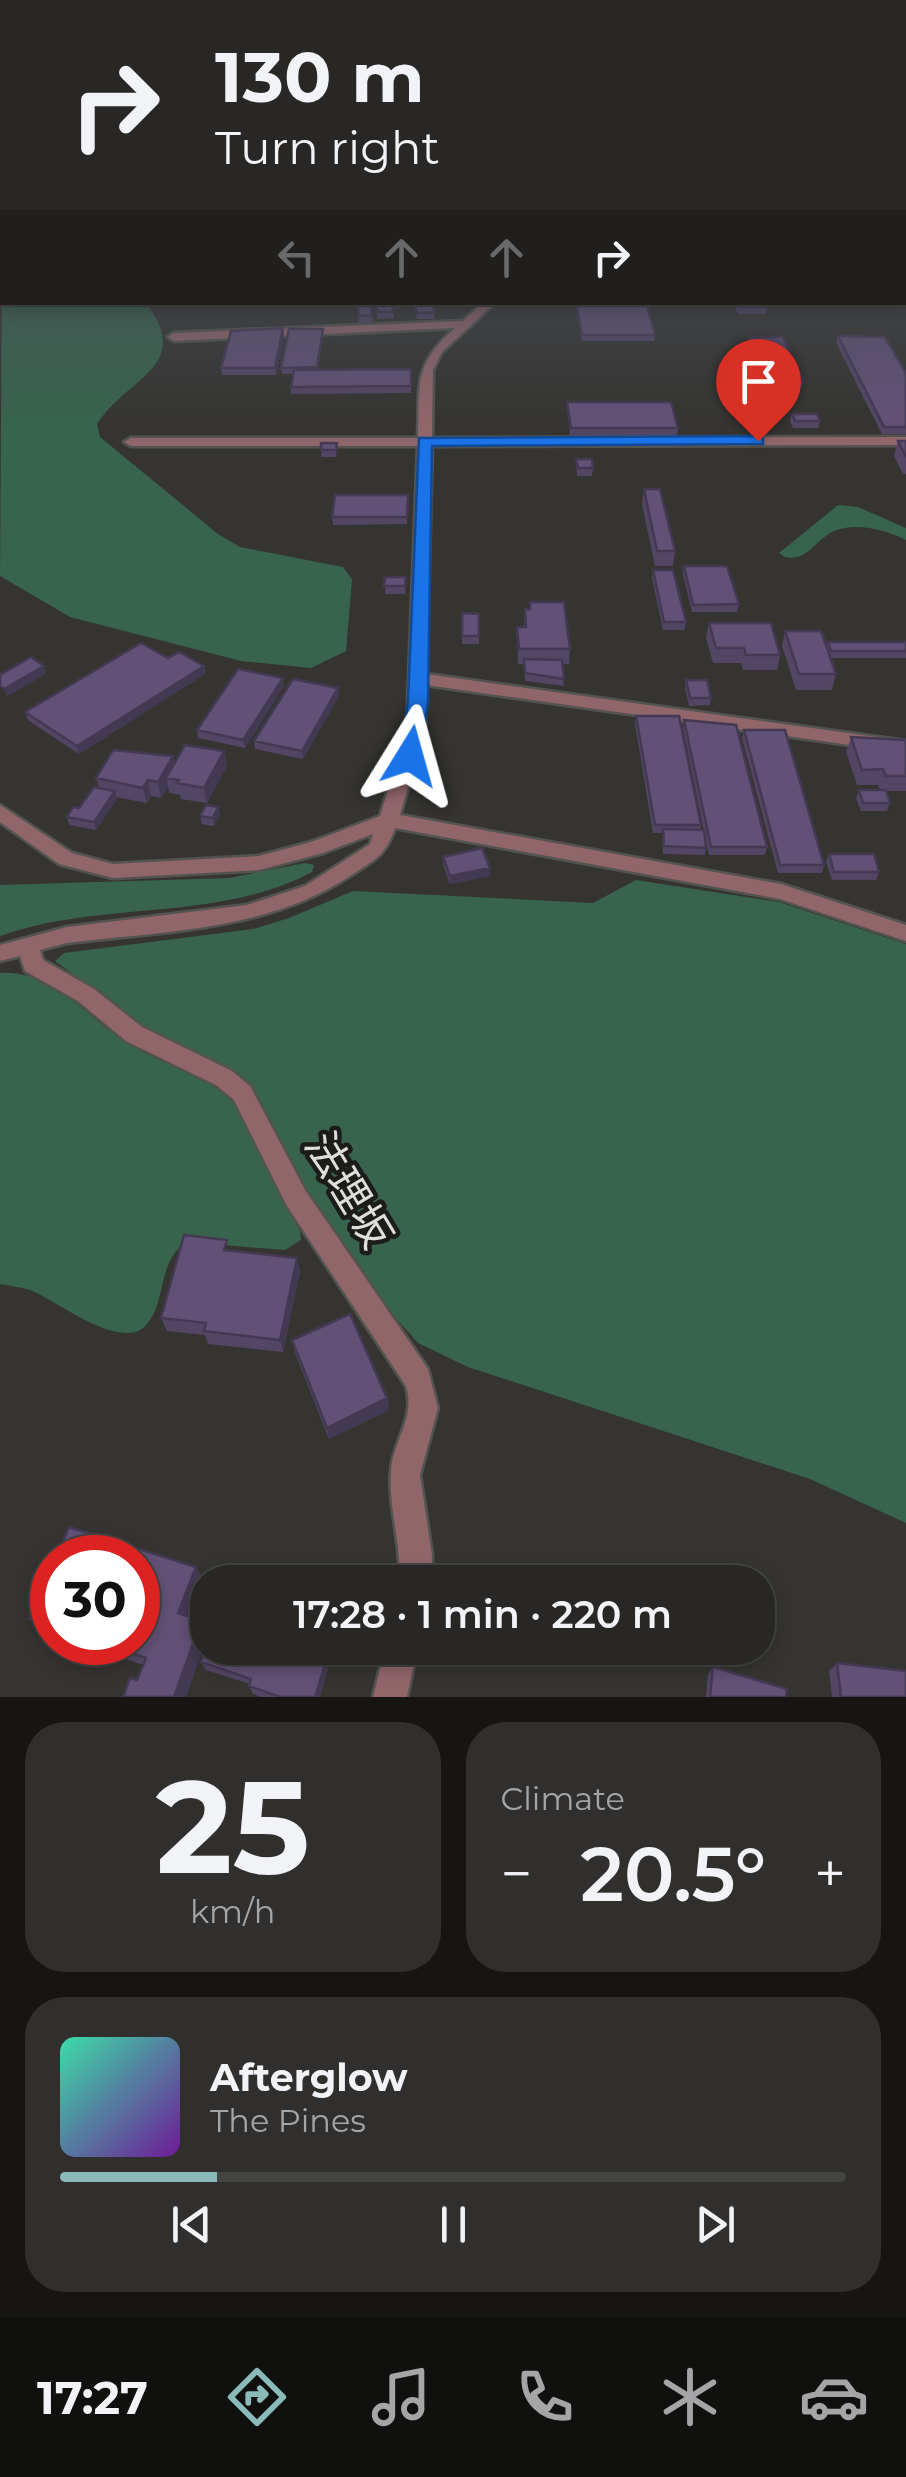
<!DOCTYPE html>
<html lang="en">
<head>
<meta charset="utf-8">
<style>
  :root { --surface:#282725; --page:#302f2d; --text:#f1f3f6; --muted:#a5a5a7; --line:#444442; --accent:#8bbbb9 }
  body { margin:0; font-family:Montserrat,"Noto Sans JP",sans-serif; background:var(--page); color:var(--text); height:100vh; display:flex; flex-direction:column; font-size:38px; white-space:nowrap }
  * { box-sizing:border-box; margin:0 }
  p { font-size:32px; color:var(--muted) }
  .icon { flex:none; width:55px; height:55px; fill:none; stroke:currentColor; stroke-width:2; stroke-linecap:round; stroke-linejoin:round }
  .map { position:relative; height:1697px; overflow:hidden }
  .side { display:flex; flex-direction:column; gap:25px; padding:25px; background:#161514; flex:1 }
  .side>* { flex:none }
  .top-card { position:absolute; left:0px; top:0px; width:908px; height:305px; box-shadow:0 5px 15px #0003,0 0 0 2px var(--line); background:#282725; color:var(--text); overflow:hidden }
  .speed { position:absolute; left:30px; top:1535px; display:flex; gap:20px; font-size:50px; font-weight:700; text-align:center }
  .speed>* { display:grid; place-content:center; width:130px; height:130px; border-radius:50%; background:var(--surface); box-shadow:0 5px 15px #0003,0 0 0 2px var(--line); line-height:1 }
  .speed .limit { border:15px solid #d22; background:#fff; color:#111 }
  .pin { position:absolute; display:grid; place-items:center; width:85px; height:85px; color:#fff; margin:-102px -42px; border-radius:50% 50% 50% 0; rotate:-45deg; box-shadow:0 0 10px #0007 }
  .pin .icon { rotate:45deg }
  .me { position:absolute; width:110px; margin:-55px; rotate:8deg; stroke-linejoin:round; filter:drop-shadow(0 0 8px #0008) }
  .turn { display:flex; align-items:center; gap:35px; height:210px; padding:0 50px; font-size:45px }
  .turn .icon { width:130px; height:130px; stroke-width:2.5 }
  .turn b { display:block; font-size:70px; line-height:85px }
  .lanes { display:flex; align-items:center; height:95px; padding:0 50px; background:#0003; justify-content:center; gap:50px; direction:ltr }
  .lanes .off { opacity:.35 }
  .big { font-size:75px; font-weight:600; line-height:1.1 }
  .side .widget { flex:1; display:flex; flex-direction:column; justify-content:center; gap:15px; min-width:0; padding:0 35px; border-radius:40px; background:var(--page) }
  .side .dial { align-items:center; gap:0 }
  .dial b { font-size:130px; line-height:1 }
  .song { display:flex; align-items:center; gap:30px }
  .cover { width:120px; height:120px; border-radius:15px; background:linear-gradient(135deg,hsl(160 70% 55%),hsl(280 70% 35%)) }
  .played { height:10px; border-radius:5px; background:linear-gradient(90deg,var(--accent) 20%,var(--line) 20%) }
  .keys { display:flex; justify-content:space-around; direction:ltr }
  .heat { display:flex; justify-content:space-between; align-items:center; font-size:55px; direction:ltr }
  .side .tiles { flex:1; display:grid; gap:25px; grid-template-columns:1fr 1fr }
  .widget:last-child { grid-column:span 2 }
  .trip { position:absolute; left:190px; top:1565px; width:585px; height:100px; border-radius:40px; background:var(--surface); box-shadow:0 5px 15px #0003,0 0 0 2px var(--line); font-weight:600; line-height:100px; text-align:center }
  .dock { display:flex; height:160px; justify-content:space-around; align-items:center; background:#10100f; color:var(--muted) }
  .dock .icon { width:70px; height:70px }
  .dock .active { color:var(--accent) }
  .dock b { font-size:45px; color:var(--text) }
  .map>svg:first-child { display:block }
  .green { fill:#38634d }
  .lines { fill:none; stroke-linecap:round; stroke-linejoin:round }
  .minor-casing { stroke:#535350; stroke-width:5 }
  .primary-casing { stroke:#535350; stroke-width:5 }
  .minor { fill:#90666b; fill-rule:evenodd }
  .primary { fill:#ea95a1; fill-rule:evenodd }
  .wall { fill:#534665 }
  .shaded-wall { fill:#443953 }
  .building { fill:#615176; stroke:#443953; stroke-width:2.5 }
  .route { fill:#1a73e8; stroke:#114b97; stroke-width:2.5 }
  .labels { text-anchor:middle; stroke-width:9; stroke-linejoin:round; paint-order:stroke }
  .near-street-label { font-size:42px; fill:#dededc; stroke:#1c1c1a }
</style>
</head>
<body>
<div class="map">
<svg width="906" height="1697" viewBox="0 0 906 1697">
  <rect width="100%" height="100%" fill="#353431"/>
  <!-- green -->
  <path class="green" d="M2,263v39l144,1c48,64 -18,73 -49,121l3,13 118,97 22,13 103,20 9,12 -6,72 -35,17 -70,-7 -171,-44 -70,-41z
    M838,505l20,2 48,21v12c-21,-10 -50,-18 -72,-9 -19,9 -27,31 -49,26l-6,-4z
    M305,863l9,2 -2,7c-96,51 -211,28 -312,64v-51l229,-7z
    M636,880l143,22 127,42v579l-96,-44 -342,-112 -50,-24 -32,-36 -78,-115 -49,-94 -16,-21 -100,-52 -88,-64 9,-8 189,-24 36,-11 64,-27 240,12z
    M0,973c54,-3 86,44 127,70 31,20 68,29 98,50l7,7 68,131 1,9 -16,10 -98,-8c-30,19 -20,56 -39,81 -24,32 -90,-22 -118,-33 -9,-3 -20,-4 -30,-6z"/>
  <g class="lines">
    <!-- minor casing -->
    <g class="minor-casing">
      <path id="minor" d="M484,302h12l-54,50 -9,18 -1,68 474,-1v8l-474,1 -6,228 480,67v12l-480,-68 -1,43 -25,87 381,69 125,41v16l-126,-42 -385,-71c-10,29 -21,32 -45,48 -83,55 -187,55 -283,67l-27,7 3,10 51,29 48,38 90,44 18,15 55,104 123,179 10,39 -18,67 12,80 -1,27h-32c3,-37 -11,-74 -8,-111 2,-31 25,-53 15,-85l-119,-180 -53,-106 -18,-15 -90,-44 -48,-40 -53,-30 -5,-15 -20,5v-16l67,-18 180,-22 58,-19 65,-42 3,-10 -50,19 -64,17 -146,8 -54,-14 -59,-42v-17l72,48 41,11 146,-8 52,-14 69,-26 27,-88 11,-282h-287l-7,-4 7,-4h287c2,-53 -6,-72 37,-110l-281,13 -6,-4 6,-4 289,-12z
        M385,1648h32l-10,49h-34z"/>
    </g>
    <!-- primary casing -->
    <g class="primary-casing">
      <path id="primary" d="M0,231h2v8h-2z"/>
    </g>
    <!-- minor -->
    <use href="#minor" class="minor"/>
    <!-- primary -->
    <use href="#primary" class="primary"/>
  </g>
  <!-- wall -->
  <path class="wall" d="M356,302l16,13 1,7 -14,1z
    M373,302h27v6h-7l1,10 -16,1z
    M413,302h19l3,17h-18z
    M575,302h71l9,33 -1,6h-72z
    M733,302h32l2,5 -1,7h-28z
    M323,329v7l-5,34 93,-1v24l-120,1v-7l2,-13h-11l-1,-6z
    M284,335l-8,40h-54l-1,-7z
    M838,336l68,37v61h-24l-46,-91z
    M748,337l55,44 -1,7h-11l6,12 -19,5 -13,-9 1,-7 4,-1h-5l-18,-45z
    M730,386l24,5 -1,7h-22l-2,-5z
    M567,402l111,26 -1,7h-107z
    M792,414l28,7 -2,7h-25l-3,-7z
    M898,441h8v33h-3l-9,-18z
    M337,443l-1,14h-15v-7z
    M576,459l17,9 -1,8h-15z
    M644,489l31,62 -2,15h-18l-13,-62z
    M408,495l-1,29 -74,1 -1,-8z
    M684,566l55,38 -2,8h-45l-9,-38z
    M653,570l33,52 -2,8h-21l-11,-52z
    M385,577h21l-1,17h-20z
    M530,602l40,47 -1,15h-7l2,22 -39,-5 -1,-17h-6l-1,-37h7l1,-18h4z
    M462,613l17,1v30h-17z
    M709,623l71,32 -3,15h-34l-2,-7h-28l-7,-25z
    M785,631l42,17 1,-6h78v16h-75l5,16 -4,16h-36l-14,-44z
    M168,658l36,8 1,8 -126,80 -51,-34 -3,-8z
    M686,680l25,18 -1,7 -21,1 -4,-18z
    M284,686l-39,62 -47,-10 -1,-8z
    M338,688l1,8 -36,63 -48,-10 -1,-8z
    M636,716l65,109 -1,5 6,18 -1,7 -42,-1 -1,-21h-9l-18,-109z
    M684,720l83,127 -2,8h-56l-26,-127z
    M744,730l80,135 -2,8h-44l-36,-135z
    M851,737l55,3v51h-20l4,12 -3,8h-26l-5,-13 3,-8h21l-2,-5h-21l-11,-33z
    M224,751l3,15 -20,37 -26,-4 -1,-4 -11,-2 -1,-7 -7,12 -10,-2 -4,7 -31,-6 1,2 -21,31 -27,-5 -2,-8 12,-9 20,-20 -3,-10 77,-22 1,7z
    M218,807l2,8 -6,11 -12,-2 -2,-8z
    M829,854l50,18 -3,8h-44l-6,-18z
    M443,857l47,11v8l-40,8 -7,-20z
    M230,1250l70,21 -17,81 -75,-8 -3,-9 -38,-4 -6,-13z
    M292,1340l95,58 2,12 -60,29 -34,-86z
    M52,1565v70l-10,-4 -13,-12z
    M196,1567l7,13 -13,37 -53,63 6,-15 -67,-23h62z
    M334,1648l-14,49h-58l-9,-3 -4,-8 1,-2 -44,-14 -5,-8z
    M837,1663l69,34h-74l-3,-26z
    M713,1667l73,30h-80l2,-22z"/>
  <!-- shaded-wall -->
  <path class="shaded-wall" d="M283,328l1,7 -8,40 -1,-7z
    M798,393l-1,7 -19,5 1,-7z
    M44,666l2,8 -40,23 -2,-8z
    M204,666l1,8 -126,80 -2,-8z
    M283,678l1,8 -39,62 -2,-8z
    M338,688l1,8 -36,63 -1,-8z
    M224,751l3,15 -20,37 -3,-15z
    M173,756l3,15 -10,7 2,8 -7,12 -3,-16z
    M148,780l3,16 -4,7 -4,-15z
    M115,791l2,8 -21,31 -2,-8z
    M218,807l2,8 -6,11 -1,-8z
    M490,868v8l-40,8v-8z
    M297,1258l3,13 -17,81 -3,-12z
    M387,1398l2,12 -60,29 -2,-11z
    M196,1567l7,13 -17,45 -8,-12z
    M201,1621l7,11v3l-22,62h-12z
    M330,1648h4l-14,49h-5z"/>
  <!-- building -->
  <path class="building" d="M357,302h13l2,13 -13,1z
    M374,302h18l1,10h-15z
    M415,302h17l3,10 -18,1z
    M576,302h70l9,33h-73z
    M737,302h28l2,5h-28z
    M283,328l-8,40h-54l10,-37z
    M289,329h34l-6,38 -36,1z
    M838,336l47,1 21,36v54h-22z
    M748,337h35l20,44h-37z
    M411,369v17l-120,1 3,-17z
    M785,384l13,9 -19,5 -13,-9z
    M730,386h22l2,5h-22z
    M567,402h104l7,26h-107z
    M792,414h25l3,7h-25z
    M898,441h8v16z
    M321,443h16l-1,7h-15z
    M576,459h16l1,9h-15z
    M644,489h16l15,62h-18z
    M335,495h73l-1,22h-75z
    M684,566h43l12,38 -46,1z
    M653,570h20l13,52h-22z
    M385,577h21l-1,9h-21z
    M530,602h34l6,47h-51l-2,-22h9l-1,-18h5z
    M462,613l17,1v22h-17z
    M709,623h62l9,32h-34l-2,-7h-28z
    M785,631h36l15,43h-37z
    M828,642h78v9h-75z
    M141,643l27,15 11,-6 25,14 -127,80 -52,-34z
    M31,657l13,9 -40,23 -4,-3v-11z
    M524,659l38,1 2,19 -39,-6z
    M238,669l45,9 -40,62 -46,-10z
    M293,679l45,9 -36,63 -48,-10z
    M686,680h21l4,18h-21z
    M636,716h43l22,109h-46z
    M684,720l52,5 31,122h-56z
    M744,730h41l39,135h-44z
    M851,737l55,3v36h-20l-3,-7 -21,1z
    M185,745l39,6 -20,37 -27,-5 2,-3 -13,-2z
    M113,750l60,6 -15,26 -10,-2 -5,8 -47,-10z
    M94,787l21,4 -21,31 -27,-5 6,-10 6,1z
    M859,790h27l4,13h-27z
    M206,805l12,2 -5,11 -13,-2z
    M663,829l41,1 2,18 -42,-2z
    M482,848l8,20 -40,8 -7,-19z
    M829,854h45l5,18h-45z
    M184,1235l43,5 -3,10 73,8 -17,82 -76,-9 2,-8 -45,-5z
    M350,1314l37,84 -60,30 -35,-88z
    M69,1527l127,40 -18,46 23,8 -27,76h-51l7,-19 7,2 9,-22 -46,-16h38v-84h-82z
    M52,1565v62l-23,-8z
    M208,1643v5h122l-15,49h-35l-31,-11 2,-7 -50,-17z
    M837,1663l69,8v26h-65z
    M713,1667l74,22 -1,8h-76z"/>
  <!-- sky -->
  <linearGradient id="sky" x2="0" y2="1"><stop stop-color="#1d1d1b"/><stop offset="0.43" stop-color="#4b505a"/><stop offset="1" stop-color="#4b505a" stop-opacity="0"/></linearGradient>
  <rect width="906" height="421" fill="url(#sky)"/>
  <!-- route -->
  <path class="route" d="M758,436l5,2v6l-331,2 -4,255 -7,55 -11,8 -7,-3 -3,-5 8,-55 11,-263z"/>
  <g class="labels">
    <!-- near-street labels -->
    <g class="near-street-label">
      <text transform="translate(349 1190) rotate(59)" y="15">法理坂</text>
    </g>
  </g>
</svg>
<div class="speed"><div class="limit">30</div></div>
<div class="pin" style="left:758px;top:441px;background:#d93025"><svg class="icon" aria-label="arrive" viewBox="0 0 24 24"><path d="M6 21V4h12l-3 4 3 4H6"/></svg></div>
<svg class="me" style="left:410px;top:756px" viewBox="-20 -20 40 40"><path d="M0-17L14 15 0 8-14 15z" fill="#1a73e8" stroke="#fff" stroke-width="4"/></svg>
<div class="trip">17:28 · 1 min · 220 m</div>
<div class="top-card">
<div class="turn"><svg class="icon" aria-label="right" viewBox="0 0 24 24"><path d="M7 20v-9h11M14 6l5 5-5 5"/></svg><div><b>130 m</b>Turn right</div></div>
<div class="lanes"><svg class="icon off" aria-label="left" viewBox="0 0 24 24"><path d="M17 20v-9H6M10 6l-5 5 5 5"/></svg><svg class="icon off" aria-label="ahead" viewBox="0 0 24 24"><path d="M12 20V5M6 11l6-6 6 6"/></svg><svg class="icon off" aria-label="ahead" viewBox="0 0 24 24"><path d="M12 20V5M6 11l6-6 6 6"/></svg><svg class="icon" aria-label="right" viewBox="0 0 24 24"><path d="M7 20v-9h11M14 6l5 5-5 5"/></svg></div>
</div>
</div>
<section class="side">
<div class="tiles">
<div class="widget dial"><b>25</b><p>km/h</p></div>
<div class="widget"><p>Climate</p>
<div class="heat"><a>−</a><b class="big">20.5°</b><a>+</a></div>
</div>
<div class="widget">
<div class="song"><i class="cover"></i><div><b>Afterglow</b><p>The Pines</p></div></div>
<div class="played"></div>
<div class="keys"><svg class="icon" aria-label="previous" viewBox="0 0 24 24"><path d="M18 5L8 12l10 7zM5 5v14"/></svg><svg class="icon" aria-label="pause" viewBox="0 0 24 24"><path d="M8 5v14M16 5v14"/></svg><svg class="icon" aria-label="next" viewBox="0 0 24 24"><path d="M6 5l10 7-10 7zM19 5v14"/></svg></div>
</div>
</div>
</section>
<nav class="dock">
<b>17:27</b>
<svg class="icon active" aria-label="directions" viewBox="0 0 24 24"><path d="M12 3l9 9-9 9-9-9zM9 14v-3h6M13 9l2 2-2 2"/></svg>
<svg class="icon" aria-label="music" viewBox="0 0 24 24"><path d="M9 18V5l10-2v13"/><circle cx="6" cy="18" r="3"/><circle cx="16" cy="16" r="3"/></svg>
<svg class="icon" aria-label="phone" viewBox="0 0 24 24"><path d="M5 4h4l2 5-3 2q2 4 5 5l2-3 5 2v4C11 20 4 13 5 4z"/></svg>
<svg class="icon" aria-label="climate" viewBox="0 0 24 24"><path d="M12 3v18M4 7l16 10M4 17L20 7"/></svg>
<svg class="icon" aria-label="car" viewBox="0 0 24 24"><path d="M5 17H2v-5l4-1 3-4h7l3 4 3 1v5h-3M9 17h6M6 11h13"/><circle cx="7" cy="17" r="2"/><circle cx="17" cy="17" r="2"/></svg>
</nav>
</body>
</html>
